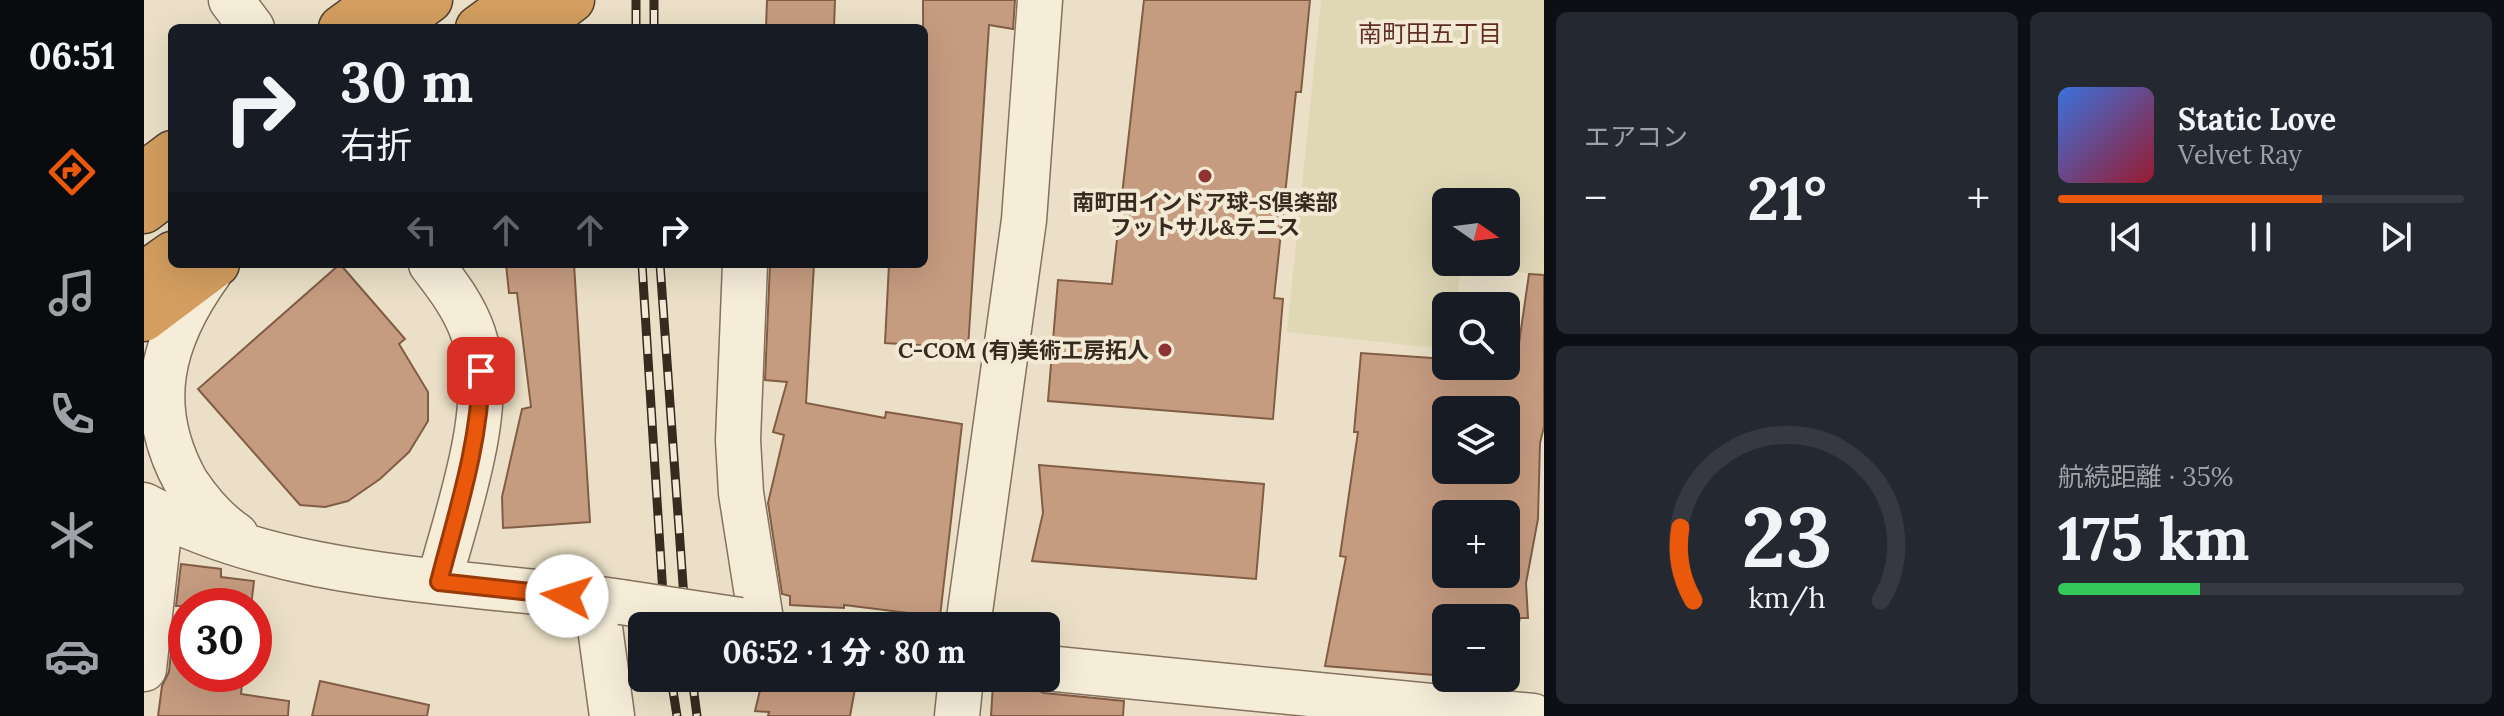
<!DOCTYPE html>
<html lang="ja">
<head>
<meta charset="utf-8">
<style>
  :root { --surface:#171b24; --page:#242831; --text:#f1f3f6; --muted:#9ea1a6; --line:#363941; --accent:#ea580c }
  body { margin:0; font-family:Lora,"Noto Sans JP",serif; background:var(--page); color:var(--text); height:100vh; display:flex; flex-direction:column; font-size:30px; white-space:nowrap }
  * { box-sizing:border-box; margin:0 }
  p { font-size:26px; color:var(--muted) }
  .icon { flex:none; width:44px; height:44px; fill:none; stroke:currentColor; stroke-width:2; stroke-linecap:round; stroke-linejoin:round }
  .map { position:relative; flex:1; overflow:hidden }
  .panel { display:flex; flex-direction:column; gap:12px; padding:12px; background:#0d0f14; width:960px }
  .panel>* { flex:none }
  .banner { position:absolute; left:24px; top:24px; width:760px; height:244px; border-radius:12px; box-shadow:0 8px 32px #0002; background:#171b24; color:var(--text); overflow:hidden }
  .needle { width:52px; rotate:104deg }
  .tools { position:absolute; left:1288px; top:188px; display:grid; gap:16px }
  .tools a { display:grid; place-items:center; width:88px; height:88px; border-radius:12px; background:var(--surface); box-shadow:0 8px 32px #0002; font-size:40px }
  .speed { position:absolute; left:24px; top:588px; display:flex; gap:16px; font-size:40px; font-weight:700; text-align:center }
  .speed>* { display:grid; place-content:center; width:104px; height:104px; border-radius:50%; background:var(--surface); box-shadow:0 8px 32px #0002; line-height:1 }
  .speed .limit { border:12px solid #d22; background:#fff; color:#111 }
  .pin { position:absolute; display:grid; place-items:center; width:68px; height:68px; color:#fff; margin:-34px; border-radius:16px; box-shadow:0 4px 12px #0006 }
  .me { position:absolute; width:88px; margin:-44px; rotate:275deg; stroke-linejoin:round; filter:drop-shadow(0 0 6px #0008) }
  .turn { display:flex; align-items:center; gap:28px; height:168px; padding:0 40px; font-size:36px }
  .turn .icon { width:104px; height:104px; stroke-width:2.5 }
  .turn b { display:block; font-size:56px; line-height:68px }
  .lanes { display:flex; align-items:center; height:76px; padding:0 40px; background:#0003; justify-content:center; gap:40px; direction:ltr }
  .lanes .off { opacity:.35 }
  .big { font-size:60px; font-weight:800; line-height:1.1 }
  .panel .tile { flex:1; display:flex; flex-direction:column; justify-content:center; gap:12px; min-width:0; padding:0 28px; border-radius:12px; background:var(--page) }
  .panel .dial { align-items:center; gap:0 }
  .dial svg { height:208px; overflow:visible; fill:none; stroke:var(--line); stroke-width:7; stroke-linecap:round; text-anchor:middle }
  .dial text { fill:var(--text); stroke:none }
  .song { display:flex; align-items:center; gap:24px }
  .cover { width:96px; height:96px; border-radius:12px; background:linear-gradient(135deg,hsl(220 70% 55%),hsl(350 70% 35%)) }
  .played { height:8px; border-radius:4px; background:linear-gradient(90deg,var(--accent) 65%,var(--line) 65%) }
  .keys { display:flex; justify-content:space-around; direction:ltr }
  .heat { display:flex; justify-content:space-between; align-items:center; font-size:44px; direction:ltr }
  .charge { height:12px; border-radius:6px; background:linear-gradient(90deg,#34c759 35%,var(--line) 0) }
  .panel .tiles { flex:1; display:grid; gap:12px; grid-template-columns:repeat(2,1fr) }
  .trip { position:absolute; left:484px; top:612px; width:432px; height:80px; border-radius:12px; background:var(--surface); box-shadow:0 8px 32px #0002; font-weight:800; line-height:80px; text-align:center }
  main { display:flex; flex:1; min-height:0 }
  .menu { display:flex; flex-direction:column; width:144px; justify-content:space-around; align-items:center; background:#090b0e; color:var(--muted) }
  .menu .icon { width:56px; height:56px }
  .menu .on { color:var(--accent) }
  .menu b { font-size:36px; color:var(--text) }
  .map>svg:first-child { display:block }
  .farmland { fill:#e0d8b5; fill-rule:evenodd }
  .building { fill:#c69c80; stroke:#825d45; stroke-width:2; fill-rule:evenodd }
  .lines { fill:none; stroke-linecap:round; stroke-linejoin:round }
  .minor-casing { stroke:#85725e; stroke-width:47 }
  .highway-casing { stroke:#534131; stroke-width:47 }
  .minor { stroke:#f6edd9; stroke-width:44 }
  .highway { stroke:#d39e5f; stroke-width:44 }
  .rail-casing { stroke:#372b20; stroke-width:9 }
  .rail { stroke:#f3ead6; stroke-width:6; stroke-dasharray:18; stroke-linecap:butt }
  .minor-bridge-casing { stroke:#85725e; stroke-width:47; stroke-linecap:butt }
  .minor-bridge { stroke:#f6edd9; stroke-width:44 }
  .route-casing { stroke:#983908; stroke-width:20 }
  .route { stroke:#ea580c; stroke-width:14 }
  .poi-dot { fill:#8f3234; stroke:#f3ead6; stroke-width:3 }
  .labels { text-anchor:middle; stroke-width:8; stroke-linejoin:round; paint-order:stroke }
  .poi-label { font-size:22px; font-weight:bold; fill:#372b20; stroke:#f3ead6 }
  .neighbourhood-label { font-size:24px; fill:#602f23; stroke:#f3ead6 }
</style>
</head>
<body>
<main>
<nav class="menu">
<b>06:51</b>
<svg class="icon on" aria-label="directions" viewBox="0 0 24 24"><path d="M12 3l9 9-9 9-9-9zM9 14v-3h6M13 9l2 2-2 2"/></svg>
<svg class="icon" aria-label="music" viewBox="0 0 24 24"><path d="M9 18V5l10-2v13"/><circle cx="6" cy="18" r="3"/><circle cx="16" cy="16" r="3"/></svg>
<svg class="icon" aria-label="phone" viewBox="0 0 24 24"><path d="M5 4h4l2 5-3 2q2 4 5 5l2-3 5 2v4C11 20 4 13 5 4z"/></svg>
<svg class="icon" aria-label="climate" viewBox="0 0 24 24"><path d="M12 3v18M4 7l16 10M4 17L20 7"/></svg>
<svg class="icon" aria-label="car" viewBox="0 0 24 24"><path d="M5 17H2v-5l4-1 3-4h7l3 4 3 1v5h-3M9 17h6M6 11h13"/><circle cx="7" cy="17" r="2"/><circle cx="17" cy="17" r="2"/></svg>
</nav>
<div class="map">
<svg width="1400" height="716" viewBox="0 0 1400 716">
  <rect width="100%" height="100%" fill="#ebe0c7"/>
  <!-- farmland -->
  <path class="farmland" d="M1177,0h223v275l-83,-9 -5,40h-10v43l-159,-17zM1302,202h60v60h-60z"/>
  <!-- building -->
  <path class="building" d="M623,0h68l-1,28h-68z
    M779,0h92l-2,29 -24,-4 -21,323 -83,-5 4,-79h35z
    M1000,0h166l-9,92h-5l-22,206 9,1 -10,120 -225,-18 10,-121 54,4z
    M196,264l65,75 -6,5 29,48v29l-19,31 -29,27 -32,22 -23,6 -25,-2 -102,-116z
    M362,264h68l16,258 -87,6 -1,-31 20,-88 9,-2 -14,-114h-8z
    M626,264h44l-8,139 79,15 1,-6 76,12 -22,193 -96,-12v3l-54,-3v-9l-8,-2 -14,-91 16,-68 -11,-3 14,-50 -22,-2z
    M1385,274l15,1v152l-4,16 -2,76 -12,64 2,35h-8l-1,4 -13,-1v-3h-60v58l-121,-10 21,-109 -6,-1 18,-124h-4l7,-79 85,6v7l70,-2zM1302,410h60v60h-60zM1302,514h60v67l-60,-5z
    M895,465l225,19 -8,95 -224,-18 11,-48z
    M37,564l40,5v8l33,4 -3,25h-75z
    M30,621l12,1v52h57l-2,20 48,7 -1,15h-130l4,-30 7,-14z
    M619,678h94l-7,38h-82l1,-4 -14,-1z
    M176,681l109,24 -2,11h-115z
    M849,684l39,4 12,5 80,8 -1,15h-132z"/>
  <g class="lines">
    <!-- minor casing -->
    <g class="minor-casing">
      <path id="minor" d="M87,0l21,28
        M287,264c17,22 33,43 42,69 25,70 -16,179 -34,249
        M601,264l-7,176 3,53 20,127
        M66,272c-49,68 -66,134 -24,210 14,21 29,39 50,53
        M0,505c141,77 321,75 477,97
        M452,598l16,118
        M824,626l56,-406 16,-220
        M902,668l487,48
        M0,669l17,-155
        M813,716l4,-38"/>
    </g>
    <!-- highway casing -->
    <g class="highway-casing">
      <path id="highway" d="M197,28l38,-28
        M248,28l38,-28
        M334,28l38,-28
        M391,28l37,-28
        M0,174l28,-21
        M0,211l28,-21
        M0,274l28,-20
        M0,319l73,-55"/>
    </g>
    <!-- minor -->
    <use href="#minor" class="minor"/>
    <!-- highway -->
    <use href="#highway" class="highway"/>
    <!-- rail casing -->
    <g class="rail-casing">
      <path id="rail" d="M492,28v-28
        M510,28v-28
        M498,264l23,362
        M516,264l26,362
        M527,678l6,38
        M548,678l5,38"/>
    </g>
    <!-- rail -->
    <use href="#rail" class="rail"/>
    <!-- minor-bridge casing -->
    <g class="minor-bridge-casing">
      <path id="minor-bridge" d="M477,602l119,18"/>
    </g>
    <!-- minor-bridge -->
    <use href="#minor-bridge" class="minor-bridge"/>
  </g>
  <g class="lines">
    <!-- route casing -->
    <g class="route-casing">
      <path id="route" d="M337,371c-1,72 -24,141 -42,211l128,14"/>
    </g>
    <!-- route -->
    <use href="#route" class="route"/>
  </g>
  <!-- markers -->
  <g class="poi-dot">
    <circle cx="1061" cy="176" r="8"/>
    <circle cx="1021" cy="350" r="8"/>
  </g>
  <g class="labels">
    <!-- poi labels -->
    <g class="poi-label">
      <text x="1061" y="210">南町田インドア球-S倶楽部<tspan x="1061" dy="25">フットサル&amp;テニス</tspan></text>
      <text x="1005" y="358" text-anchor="end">C-COM (有)美術工房拓人</text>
    </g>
    <!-- neighbourhood labels -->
    <g class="neighbourhood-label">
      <text x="1286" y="42">南町田五丁目</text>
    </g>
  </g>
</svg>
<div class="tools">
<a><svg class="needle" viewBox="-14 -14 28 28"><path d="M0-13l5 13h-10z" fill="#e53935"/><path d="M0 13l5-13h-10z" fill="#9ea1a6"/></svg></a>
<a><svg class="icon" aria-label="search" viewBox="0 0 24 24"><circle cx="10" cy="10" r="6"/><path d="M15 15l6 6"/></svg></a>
<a><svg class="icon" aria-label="layers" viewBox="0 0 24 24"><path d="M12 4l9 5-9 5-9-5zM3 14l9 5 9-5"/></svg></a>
<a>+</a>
<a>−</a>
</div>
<div class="speed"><div class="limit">30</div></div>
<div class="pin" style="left:337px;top:371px;background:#d93025"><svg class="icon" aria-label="arrive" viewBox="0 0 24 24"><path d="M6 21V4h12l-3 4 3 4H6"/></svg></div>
<svg class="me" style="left:423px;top:596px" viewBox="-20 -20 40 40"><circle r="19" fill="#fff"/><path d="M0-13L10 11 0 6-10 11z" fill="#ea580c"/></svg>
<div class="trip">06:52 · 1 分 · 80 m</div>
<div class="banner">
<div class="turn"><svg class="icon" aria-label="right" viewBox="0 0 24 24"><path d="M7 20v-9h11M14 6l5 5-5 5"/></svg><div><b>30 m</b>右折</div></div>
<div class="lanes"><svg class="icon off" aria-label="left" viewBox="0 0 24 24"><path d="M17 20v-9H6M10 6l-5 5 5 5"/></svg><svg class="icon off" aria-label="ahead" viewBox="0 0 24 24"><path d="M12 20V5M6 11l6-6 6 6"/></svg><svg class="icon off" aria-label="ahead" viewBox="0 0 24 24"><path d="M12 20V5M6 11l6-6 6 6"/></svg><svg class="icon" aria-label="right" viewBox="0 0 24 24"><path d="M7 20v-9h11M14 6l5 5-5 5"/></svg></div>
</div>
</div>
<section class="panel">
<div class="tiles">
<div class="tile"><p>エアコン</p>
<div class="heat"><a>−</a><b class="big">21°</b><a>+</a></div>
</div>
<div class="tile">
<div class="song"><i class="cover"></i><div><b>Static Love</b><p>Velvet Ray</p></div></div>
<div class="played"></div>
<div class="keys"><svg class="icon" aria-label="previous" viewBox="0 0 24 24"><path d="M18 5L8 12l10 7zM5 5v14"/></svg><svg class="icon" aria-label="pause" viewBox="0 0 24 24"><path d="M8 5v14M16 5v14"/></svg><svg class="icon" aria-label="next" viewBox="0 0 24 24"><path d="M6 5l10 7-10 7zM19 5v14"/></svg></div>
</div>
<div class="tile dial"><svg viewBox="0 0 100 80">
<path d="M14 69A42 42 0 1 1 86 69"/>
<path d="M14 69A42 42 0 0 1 9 41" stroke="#ea580c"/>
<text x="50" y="56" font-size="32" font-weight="700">23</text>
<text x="50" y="72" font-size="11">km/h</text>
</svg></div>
<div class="tile"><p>航続距離 · 35%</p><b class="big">175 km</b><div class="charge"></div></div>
</div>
</section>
</main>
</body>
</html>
